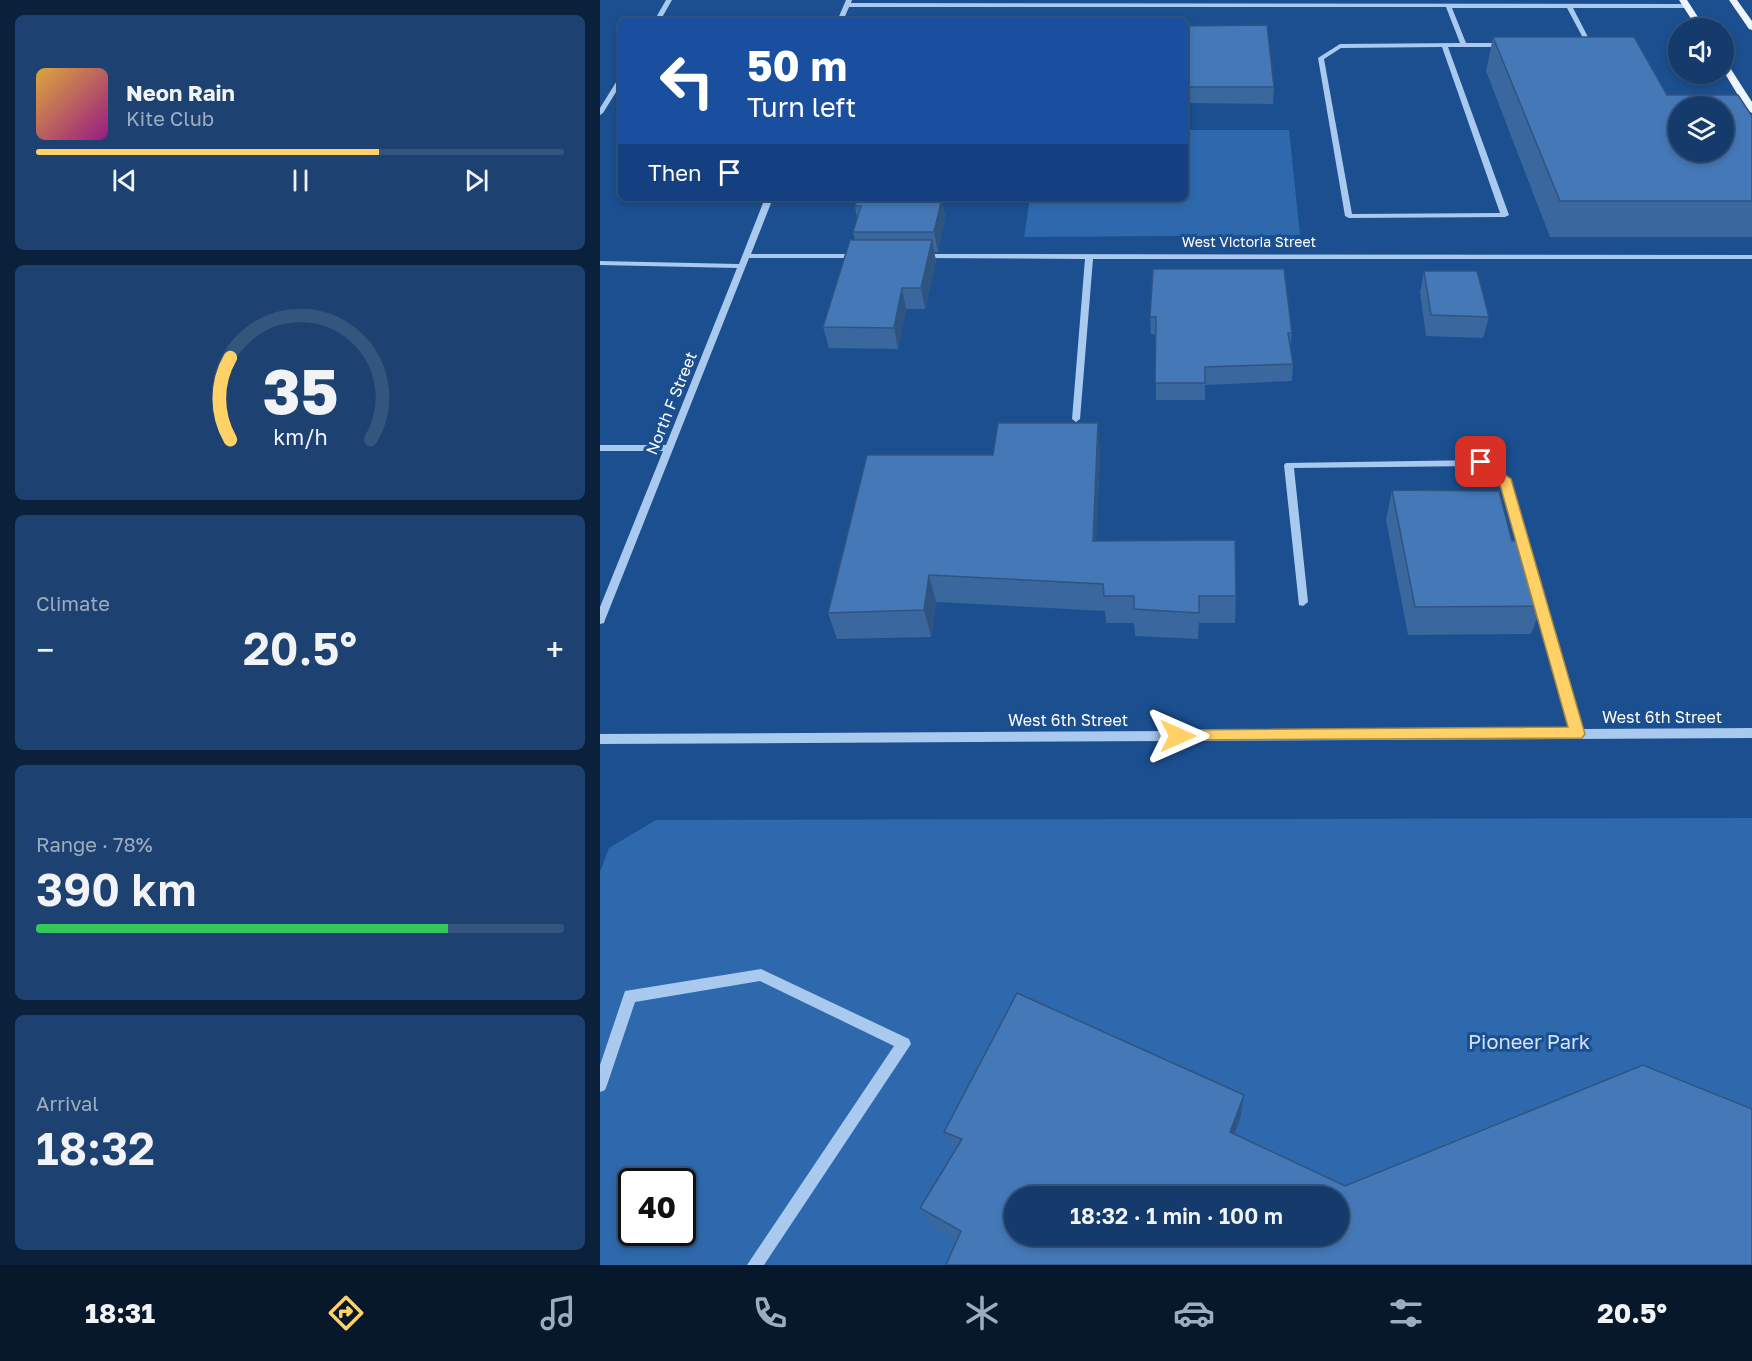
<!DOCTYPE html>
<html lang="en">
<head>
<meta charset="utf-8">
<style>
  :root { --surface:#143b6b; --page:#1d4271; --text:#f1f3f6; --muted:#9dadc1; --line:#33557e; --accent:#ffd166 }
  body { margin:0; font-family:"Golos Text",sans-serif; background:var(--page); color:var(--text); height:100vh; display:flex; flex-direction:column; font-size:22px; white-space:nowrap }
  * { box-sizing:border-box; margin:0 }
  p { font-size:20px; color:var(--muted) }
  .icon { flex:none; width:33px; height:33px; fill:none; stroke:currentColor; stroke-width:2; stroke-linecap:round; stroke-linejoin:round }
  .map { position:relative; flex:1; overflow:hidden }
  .details { display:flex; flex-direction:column; gap:15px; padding:15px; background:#0b203b; width:600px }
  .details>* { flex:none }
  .top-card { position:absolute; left:18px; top:18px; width:570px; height:183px; border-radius:9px; box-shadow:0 3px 9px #0003,0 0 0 2px var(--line); background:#1a4fa0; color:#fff; overflow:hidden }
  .controls { position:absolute; left:1068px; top:18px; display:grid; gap:12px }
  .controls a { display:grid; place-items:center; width:66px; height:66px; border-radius:50%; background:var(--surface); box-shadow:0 3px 9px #0003,0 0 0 2px var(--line); font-size:30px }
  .speed { position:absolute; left:18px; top:1168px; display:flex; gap:12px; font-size:30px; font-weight:700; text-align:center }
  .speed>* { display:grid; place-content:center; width:78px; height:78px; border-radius:50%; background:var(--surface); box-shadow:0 3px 9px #0003,0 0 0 2px var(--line); line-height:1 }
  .speed .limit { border:3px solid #111; border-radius:9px; background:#fff; color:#111 }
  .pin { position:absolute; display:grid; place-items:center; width:51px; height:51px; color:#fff; margin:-26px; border-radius:12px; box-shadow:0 3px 9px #0006 }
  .me { position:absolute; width:66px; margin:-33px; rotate:90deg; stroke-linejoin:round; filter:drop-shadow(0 0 4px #0008) }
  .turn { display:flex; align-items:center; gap:21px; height:126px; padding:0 30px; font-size:27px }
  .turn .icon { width:78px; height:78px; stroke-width:2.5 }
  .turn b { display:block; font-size:42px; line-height:51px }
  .then { display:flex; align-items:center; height:57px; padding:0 30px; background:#0003; gap:12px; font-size:22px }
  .big { font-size:45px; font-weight:600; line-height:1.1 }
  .details .widget { flex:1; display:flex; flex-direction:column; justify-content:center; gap:9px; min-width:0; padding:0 21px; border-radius:9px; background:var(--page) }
  .details .dial { align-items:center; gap:0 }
  .dial svg { height:156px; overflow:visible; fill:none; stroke:var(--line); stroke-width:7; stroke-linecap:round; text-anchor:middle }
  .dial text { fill:var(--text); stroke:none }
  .song { display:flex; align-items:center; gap:18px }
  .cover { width:72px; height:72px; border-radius:9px; background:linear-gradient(135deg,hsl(40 70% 55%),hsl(310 70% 35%)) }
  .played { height:6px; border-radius:3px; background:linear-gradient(90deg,var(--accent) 65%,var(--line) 65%) }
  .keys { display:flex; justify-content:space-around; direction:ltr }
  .heat { display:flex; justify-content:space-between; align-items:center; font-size:33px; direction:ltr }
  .charge { height:9px; border-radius:4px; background:linear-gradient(90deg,#34c759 78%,var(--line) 0) }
  .trip { position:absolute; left:404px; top:1186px; width:345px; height:60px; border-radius:30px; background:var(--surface); box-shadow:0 3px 9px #0003,0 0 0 2px var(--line); font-weight:600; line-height:60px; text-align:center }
  .menu { display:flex; height:96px; justify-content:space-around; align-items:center; background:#08182b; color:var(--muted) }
  .menu .icon { width:42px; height:42px }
  .menu .current { color:var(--accent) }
  .menu b { font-size:27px; color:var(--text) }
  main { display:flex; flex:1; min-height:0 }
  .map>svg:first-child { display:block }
  .green { fill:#2e69ad; fill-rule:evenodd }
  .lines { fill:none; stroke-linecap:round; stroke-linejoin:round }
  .minor { fill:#a9c9ee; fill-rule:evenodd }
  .major { fill:#f0f6ff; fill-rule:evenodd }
  .wall { fill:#3a679d }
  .shaded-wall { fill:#305480 }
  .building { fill:#4478b7; stroke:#305480; stroke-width:1.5; fill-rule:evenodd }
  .route { fill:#ffd166; stroke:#a68842; stroke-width:1.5 }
  .labels { text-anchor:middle; stroke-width:6; stroke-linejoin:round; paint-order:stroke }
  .far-street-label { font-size:14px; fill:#fff; stroke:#1b4f8f }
  .street-label { font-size:16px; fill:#fff; stroke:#1b4f8f }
  .near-park-label { font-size:20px; fill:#cfe3fa; stroke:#1b4f8f }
</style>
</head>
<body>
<main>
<section class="details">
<div class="widget">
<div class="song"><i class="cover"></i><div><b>Neon Rain</b><p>Kite Club</p></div></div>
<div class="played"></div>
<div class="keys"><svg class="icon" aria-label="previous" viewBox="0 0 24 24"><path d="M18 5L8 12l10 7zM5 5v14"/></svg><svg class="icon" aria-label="pause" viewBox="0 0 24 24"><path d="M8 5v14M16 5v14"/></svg><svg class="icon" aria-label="next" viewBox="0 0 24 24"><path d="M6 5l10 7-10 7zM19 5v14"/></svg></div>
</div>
<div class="widget dial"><svg viewBox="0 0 100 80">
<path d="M14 69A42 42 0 1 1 86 69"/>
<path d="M14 69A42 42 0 0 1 14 27" stroke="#ffd166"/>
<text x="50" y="56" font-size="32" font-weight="700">35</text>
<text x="50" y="72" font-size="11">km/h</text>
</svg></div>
<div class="widget"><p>Climate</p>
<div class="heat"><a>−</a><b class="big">20.5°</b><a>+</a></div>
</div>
<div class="widget"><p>Range · 78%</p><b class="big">390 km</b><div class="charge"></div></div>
<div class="widget"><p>Arrival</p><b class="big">18:32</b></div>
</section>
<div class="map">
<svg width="1152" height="1265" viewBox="0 0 1152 1265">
  <rect width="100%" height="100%" fill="#1b4f8f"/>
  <!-- green -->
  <path class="green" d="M585,130h104l11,105 -276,2 6,-39h155z
    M1152,818v447h-1152v-393l9,-24 47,-28zM32,1182h50v51h-50zM414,1197h324v39h-324z"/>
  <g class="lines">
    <!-- minor -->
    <path class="minor" d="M66,0h6l-12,21h-6z
      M246,0h6l-1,3 835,1 3,2 -3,2h-113l16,31 -12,7 -3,-2 9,-6 -16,-30h-115l14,35h39l3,2 -3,2h-57l61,168 -4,2 -156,1 -4,-2 -27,-158 22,-14 120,-1 -14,-36h-597l-6,14h-6zM842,47l58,166 -148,1 -28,-155 17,-11z
      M21,77v7l-18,29 -3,2v-7l18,-29z
      M165,198h8l-22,56h107l4,2 -4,2h-109l-144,362 -1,3 -4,1v-17l63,-156h-63v-6h66l71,-177 -137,-3v-4l139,3z
      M318,254l834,1v4h-659l-13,160 -4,3 -4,-3 13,-160 -164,-1 -4,-2z
      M881,460l28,19 22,75 -1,3h-8l-1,-3 -21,-73 -21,-15 -185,2 14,134 -5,4 -4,-1 -15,-140 2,-2z
      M937,588l5,4 40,137 170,-1v10l-1152,6v-10l970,-5 -38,-137z
      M161,969l148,70 2,5 -147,221h-17l147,-219 -134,-65 -125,21 -28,83 -2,5 -5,2v-27l25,-74z"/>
    <!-- major -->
    <path class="major" d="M1079,0h8l18,28h-8z
      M1129,0h8l15,21v9l-3,-1z
      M1124,62l3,1 25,39v11l-5,-3 -23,-38z"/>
  </g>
  <!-- wall -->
  <path class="wall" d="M585,26l89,61 -1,17 -88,-1z
    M893,37l174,58 85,21v121h-202l-64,-166z
    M342,198l3,20 -7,34h-4l2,9 -11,48h-19l-8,40 -69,-1 -6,-21 32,-87 -2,-8 4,-14 -2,-12z
    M553,269l139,64 -2,14 3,17 -1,17 -87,4v15h-49v-65l-5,-1 -1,-17z
    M824,271l65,46 -6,21 -57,-2 -6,-44z
    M500,451l-4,90 140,55 -1,27h-36l-1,16 -63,-3 -1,-13h-28l-1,-12 -169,-9 -5,35 -94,2 -9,-26 165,-158z
    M792,490l120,51 30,65 -11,28 -123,1 -22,-115z
    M640,1119l-5,15 110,52 407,79 -795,-24 -24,-14 -13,-19 35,-57 -11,-19z"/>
  <!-- shaded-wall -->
  <path class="shaded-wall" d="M334,198h8l3,20 -7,34 -4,-20z
    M332,240l4,21 -11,48 -4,-21z
    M302,288l4,21 -8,40 -4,-21z
    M498,423l2,28 -5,117 -2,-27z
    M329,575l7,27 -5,35 -7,-27z
    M644,1095l-4,24 -13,35 3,-22z"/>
  <!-- building -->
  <path class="building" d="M368,20l-1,1h-68z
    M667,25l7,62h-89v-61z
    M893,37h141l33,58h71l14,21v85h-192zM1078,106h46v46h-46z
    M257,198h85l-8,34h-81l8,-26h-6z
    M250,240h82l-11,48h-19l-8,40 -71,-1z
    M553,269h131l8,64h-4l5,31 -88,3v16h-50l1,-66h-6z
    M824,271h53l12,46 -58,-2z
    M398,423h100l-5,118 142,-1 1,56h-37v17l-65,-4v-13h-30l-1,-12 -174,-9 -5,35 -96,3 39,-158h126z
    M792,490l107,1 13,50 12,-1 18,66 -127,1z
    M417,993l227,102 -14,37 115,54 298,-121 109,44v156h-806l15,-34 -41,-23 42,-69 -18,-7zM414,1197h324v39h-324z"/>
  <!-- route -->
  <path class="route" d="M881,458l30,21 74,255 -3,4 -409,2 -2,-4 7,-6 390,-3 -69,-246 -22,-16 -2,-3z"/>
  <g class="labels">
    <!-- far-street labels -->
    <g class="far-street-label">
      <text x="649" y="247">West Victoria Street</text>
    </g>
    <!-- street labels -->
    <g class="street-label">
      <text transform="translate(71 403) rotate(-68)" y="6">North F Street</text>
      <text x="1062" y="723">West 6th Street</text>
      <text x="468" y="726">West 6th Street</text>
    </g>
    <!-- near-park labels -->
    <g class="near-park-label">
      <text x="929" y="1049">Pioneer Park</text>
    </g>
  </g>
</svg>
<div class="controls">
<a><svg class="icon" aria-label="sound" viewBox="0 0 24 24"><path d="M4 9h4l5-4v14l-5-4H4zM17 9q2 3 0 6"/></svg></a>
<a><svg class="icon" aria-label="layers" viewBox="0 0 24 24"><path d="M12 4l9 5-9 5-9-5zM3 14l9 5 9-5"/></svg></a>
</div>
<div class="speed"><div class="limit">40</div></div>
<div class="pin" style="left:881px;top:462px;background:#d93025"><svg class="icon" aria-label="arrive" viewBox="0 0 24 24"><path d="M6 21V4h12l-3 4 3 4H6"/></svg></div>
<svg class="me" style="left:578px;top:736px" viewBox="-20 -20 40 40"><path d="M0-17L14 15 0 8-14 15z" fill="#ffd166" stroke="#fff" stroke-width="4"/></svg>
<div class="trip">18:32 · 1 min · 100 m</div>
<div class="top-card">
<div class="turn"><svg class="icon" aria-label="left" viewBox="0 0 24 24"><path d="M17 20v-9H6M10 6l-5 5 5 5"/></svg><div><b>50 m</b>Turn left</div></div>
<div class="then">Then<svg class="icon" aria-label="arrive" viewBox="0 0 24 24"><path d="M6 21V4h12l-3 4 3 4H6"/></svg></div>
</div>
</div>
</main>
<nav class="menu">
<b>18:31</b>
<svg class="icon current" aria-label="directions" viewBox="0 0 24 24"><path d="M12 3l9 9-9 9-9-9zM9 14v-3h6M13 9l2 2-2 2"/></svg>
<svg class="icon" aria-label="music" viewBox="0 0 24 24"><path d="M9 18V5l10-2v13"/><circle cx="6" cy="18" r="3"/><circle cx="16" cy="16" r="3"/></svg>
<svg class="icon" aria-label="phone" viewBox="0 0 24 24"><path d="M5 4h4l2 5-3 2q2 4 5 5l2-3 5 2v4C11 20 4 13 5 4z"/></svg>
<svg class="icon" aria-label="climate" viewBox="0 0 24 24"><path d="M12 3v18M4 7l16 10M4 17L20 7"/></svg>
<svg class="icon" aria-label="car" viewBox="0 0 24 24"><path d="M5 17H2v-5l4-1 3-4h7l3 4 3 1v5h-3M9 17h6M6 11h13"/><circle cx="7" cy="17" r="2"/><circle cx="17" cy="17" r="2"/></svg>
<svg class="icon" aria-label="filters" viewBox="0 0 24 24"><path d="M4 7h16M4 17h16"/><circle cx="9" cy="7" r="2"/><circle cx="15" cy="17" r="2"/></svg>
<b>20.5°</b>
</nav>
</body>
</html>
